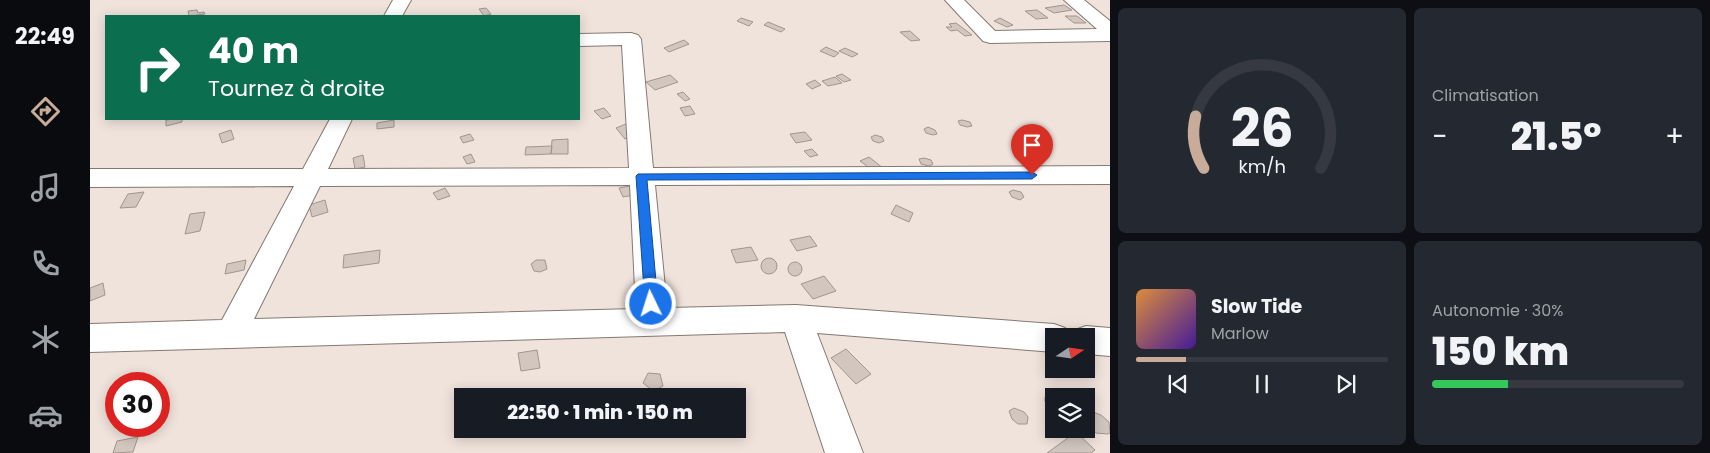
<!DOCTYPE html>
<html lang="fr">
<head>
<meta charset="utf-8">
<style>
  :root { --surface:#171b24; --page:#242831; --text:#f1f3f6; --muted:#9ea1a6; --line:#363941; --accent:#c8ab98 }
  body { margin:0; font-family:Poppins,sans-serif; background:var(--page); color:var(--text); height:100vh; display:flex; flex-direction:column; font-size:19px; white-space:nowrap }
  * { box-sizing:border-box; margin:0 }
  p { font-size:16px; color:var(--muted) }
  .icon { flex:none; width:28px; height:28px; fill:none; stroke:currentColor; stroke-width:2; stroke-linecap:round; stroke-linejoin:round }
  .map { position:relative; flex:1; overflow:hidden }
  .details { display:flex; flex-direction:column; gap:8px; padding:8px; background:#0d0f14; width:600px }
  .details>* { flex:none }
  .top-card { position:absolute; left:15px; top:15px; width:475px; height:105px; border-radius:0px; box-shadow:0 2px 12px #0003; background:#0b6e4f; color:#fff; overflow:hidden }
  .needle { width:32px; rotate:77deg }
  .controls { position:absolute; left:955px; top:328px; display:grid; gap:10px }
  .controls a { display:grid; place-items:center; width:50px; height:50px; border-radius:0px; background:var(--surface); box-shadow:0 2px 12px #0003; font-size:25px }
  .speed { position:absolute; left:15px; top:372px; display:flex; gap:10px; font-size:25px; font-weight:700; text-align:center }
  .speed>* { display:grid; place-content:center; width:65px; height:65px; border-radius:50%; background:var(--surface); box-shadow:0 2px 12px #0003; line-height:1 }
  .speed .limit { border:8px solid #d22; background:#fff; color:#111 }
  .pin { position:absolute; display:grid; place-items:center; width:42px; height:42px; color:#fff; margin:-51px -21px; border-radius:50% 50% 50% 0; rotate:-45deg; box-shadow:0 0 5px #0007 }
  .pin .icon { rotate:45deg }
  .me { position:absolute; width:55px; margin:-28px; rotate:356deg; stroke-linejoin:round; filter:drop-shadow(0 0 4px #0008) }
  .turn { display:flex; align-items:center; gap:18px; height:105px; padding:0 20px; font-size:22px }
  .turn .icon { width:65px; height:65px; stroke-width:2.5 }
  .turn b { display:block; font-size:35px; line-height:42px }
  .big { font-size:38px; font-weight:800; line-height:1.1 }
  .details .widget { flex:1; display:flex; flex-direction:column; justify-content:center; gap:8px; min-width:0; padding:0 18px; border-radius:8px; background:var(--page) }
  .details .dial { align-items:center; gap:0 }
  .dial svg { height:130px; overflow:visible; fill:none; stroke:var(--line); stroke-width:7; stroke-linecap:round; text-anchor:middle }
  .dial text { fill:var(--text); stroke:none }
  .song { display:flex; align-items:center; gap:15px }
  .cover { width:60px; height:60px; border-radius:8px; background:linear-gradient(135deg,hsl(30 70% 55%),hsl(260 70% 35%)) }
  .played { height:5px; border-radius:2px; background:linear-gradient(90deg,var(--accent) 20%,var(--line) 20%) }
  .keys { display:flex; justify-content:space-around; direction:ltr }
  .heat { display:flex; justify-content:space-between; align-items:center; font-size:28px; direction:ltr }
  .charge { height:8px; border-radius:4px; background:linear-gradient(90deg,#34c759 30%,var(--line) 0) }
  .details .tiles { flex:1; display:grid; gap:8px; grid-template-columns:repeat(2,1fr) }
  .trip { position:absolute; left:364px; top:388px; width:292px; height:50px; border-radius:0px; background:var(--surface); box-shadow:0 2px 12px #0003; font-weight:800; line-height:50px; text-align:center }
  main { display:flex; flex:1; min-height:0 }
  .menu { display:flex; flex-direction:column; width:90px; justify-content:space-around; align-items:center; background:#090b0e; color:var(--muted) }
  .menu .icon { width:35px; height:35px }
  .menu .selected { color:var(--accent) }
  .menu b { font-size:22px; color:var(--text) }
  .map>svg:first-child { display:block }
  .building { fill:#d2c6bf; stroke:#a1968f }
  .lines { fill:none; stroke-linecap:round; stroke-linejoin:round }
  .street-casing { stroke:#847972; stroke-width:2 }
  .street { fill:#fff; fill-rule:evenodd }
  .route { fill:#1a73e8; stroke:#114b97 }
</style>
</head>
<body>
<main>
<nav class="menu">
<b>22:49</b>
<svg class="icon selected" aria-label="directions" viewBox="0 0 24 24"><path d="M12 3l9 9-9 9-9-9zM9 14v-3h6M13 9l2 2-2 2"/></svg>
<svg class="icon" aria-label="music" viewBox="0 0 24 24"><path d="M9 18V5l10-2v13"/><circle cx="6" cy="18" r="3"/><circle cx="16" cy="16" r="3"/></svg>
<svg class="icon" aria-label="phone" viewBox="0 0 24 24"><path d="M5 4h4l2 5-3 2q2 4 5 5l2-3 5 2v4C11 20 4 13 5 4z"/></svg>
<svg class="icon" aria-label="climate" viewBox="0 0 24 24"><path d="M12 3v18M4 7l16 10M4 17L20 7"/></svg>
<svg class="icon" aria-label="car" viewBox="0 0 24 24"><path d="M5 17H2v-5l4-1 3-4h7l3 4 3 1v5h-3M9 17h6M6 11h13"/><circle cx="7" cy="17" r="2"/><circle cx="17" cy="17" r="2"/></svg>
</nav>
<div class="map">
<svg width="1020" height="453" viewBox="0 0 1020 453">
  <rect width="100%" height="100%" fill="#f0e3dc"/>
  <!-- building -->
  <path class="building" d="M974,5l8,5 -18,3 -9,-5z
    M396,8l5,6 -7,2 -5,-7z
    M107,10l1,3 6,-1 1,2 -16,2 -1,-5z
    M947,10l11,8 -12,1 -11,-8z
    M975,16h12l9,7h-12z
    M651,18l12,4 -4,4 -12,-5z
    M910,18l13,7 -6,2 -13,-6z
    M678,22l17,7 -4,3 -17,-7z
    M866,23l16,12 -7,1 -8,-6 -6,1 -5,-4h6l-3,-3z
    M820,31l10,9 -9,1 -11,-9z
    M594,40l5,4 -20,8 -5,-4z
    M736,47l13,6 -5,4 -14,-6z
    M755,48l13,6 -6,3 -13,-6z
    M752,74l9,6 -7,2 -8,-6z
    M580,75l8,7 -23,8 -9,-8z
    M745,77l7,6 -14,3 -6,-5z
    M725,80l6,5 -9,4 -6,-5z
    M593,92l7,7 -5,2 -8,-7z
    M600,106l5,8 -10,2 -5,-8z
    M514,108l7,8 -9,3 -8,-8z
    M83,119h9v3l-16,4v-6z
    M304,120v7l-17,2v-6z
    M872,120l8,2 2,4 -5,1 -7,-2 -2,-4z
    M536,124l10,11 -11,4 -9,-11z
    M838,127l7,3 2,4 -4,1 -7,-2 -2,-4z
    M141,130l3,9 -12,4 -3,-9z
    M715,132l7,8 -16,3 -6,-9z
    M380,134l4,6 -11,3 -3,-6z
    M785,135l7,2 2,4 -5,2 -6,-2 -2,-4z
    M478,139v15h-17l1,-14z
    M462,146l-1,8 -26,1 1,-8z
    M722,149l6,6 -8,2 -6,-6z
    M381,154l4,8 -8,2 -4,-7z
    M273,155l2,12 -10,2 -2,-11z
    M779,157l14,11 -8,4 -15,-11z
    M834,158l7,2 2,4 -4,2 -8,-2 -2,-5z
    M540,186l4,9 -11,2 -4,-9z
    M355,188l5,8 -12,4 -5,-7z
    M923,190l8,2 3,5 -4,3 -8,-3 -3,-5z
    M54,192l-8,15 -16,1 8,-14z
    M235,200l3,12 -16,5 -3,-12z
    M806,205l17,8 -4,9 -18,-8z
    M115,212l-5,19 -15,3 5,-20z
    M720,236l7,10 -20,5 -7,-11z
    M661,247l7,13 -22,3 -5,-13z
    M290,250l-1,13 -36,5 1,-13z
    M671 266a8 8 0 1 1 16 0a8 8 0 1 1-16 0Z
    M156,260l-2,10 -19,4 2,-10z
    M446,260h9l2,9 -7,3 -6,-1 -3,-7z
    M698 269a7 7 0 1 1 14 0a7 7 0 1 1-14 0Z
    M734,276l12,15 -23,8 -12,-15z
    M13,283l2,12 -15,6v-13z
    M756,349l25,25 -15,10 -25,-26z
    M447,350l3,18 -19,3 -3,-18z
    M558,373l12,1 3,12 -10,5 -10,-8z
    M959,394l9,2h-4v15l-9,-9v-5z
    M924,408l10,4 4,5 -1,7h-9l-6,-5 -3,-8z
    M1003,412l8,3 8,7 1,11 -2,1 -12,-1 -7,-6 -3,-4v-9z
    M986,432l19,18 -4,3h-44z
    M48,437l-5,15 -20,1 4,-12z"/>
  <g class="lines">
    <!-- street casing -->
    <g class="street-casing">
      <path id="street" d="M303,0h18l-9,16h-18z
        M855,0h19l31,31 102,-2 -33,-29h20l26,21v20l-120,2 -7,-2z
        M541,33l7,2 3,4 12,129 457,-2v18l-455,1 12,123 129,-3 258,19 11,4 4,8h-15v16l-237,-19 46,120h-38l-40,-121 -695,20v-28l132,-4 72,-134 -204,1v-18h213l27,-50h22l-24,50 301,-1 -7,-123 -43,1v-12zM540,185l6,124 -382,10 66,-133z
        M996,326l24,2v28l-24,-2v-18h-14l3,-6z"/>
    </g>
    <!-- street -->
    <use href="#street" class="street"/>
  </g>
  <!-- route -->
  <path class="route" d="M942,172l5,3 -5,4 -385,1 11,124 -2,4 -5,1 -4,-1 -2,-4 -9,-128 2,-2z"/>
</svg>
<div class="controls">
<a><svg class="needle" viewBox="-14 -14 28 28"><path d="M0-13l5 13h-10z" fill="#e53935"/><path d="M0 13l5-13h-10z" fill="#9ea1a6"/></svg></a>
<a><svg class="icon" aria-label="layers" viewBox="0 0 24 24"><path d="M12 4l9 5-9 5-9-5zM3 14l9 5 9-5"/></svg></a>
</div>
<div class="speed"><div class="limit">30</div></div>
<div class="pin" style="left:942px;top:175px;background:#d93025"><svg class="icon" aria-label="arrive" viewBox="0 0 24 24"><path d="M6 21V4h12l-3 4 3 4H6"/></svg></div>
<svg class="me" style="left:561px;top:304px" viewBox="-20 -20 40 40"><circle r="17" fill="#1a73e8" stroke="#fff" stroke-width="3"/><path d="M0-11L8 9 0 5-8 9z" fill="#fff"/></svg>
<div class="trip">22:50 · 1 min · 150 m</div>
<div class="top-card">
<div class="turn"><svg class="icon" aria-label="right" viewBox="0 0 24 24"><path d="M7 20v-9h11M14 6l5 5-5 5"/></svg><div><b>40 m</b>Tournez à droite</div></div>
</div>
</div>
<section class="details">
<div class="tiles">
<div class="widget dial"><svg viewBox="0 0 100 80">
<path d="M14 69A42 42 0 1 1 86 69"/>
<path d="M14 69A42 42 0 0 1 9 37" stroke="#c8ab98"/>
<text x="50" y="56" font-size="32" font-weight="700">26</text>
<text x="50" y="72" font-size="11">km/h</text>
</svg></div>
<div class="widget"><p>Climatisation</p>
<div class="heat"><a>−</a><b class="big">21.5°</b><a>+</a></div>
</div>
<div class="widget">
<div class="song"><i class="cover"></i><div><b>Slow Tide</b><p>Marlow</p></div></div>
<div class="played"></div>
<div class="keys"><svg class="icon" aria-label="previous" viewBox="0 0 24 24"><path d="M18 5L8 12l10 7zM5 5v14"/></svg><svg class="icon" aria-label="pause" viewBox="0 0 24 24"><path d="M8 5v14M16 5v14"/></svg><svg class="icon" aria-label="next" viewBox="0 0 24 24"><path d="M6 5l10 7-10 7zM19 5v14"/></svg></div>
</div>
<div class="widget"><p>Autonomie · 30%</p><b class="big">150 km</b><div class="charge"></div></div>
</div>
</section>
</main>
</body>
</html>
